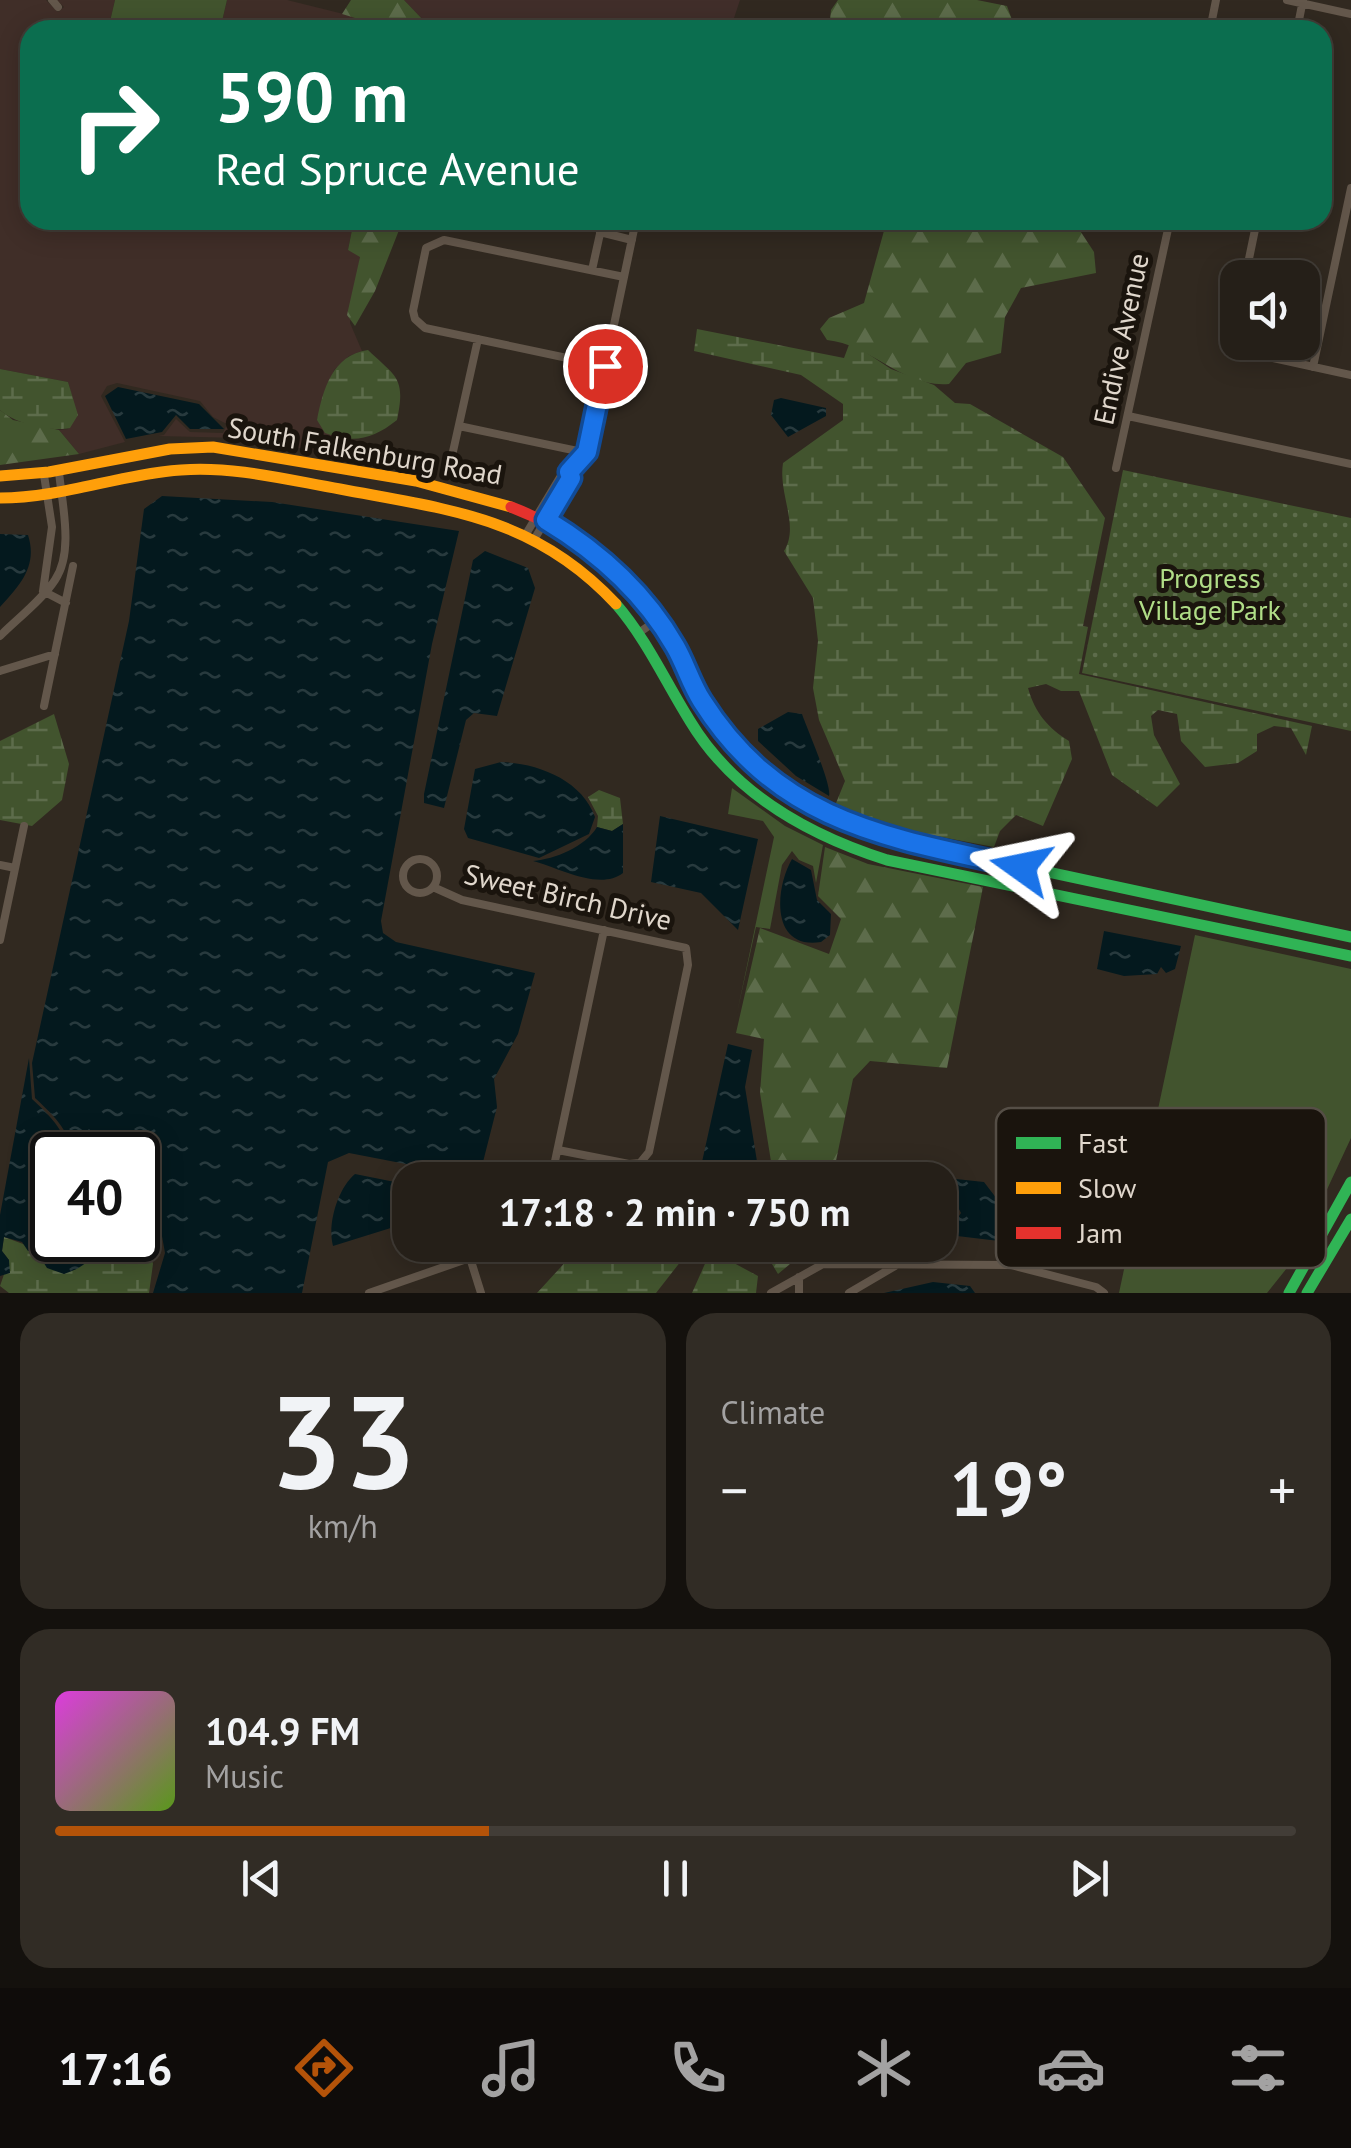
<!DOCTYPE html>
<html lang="en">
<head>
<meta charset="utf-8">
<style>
  :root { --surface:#251f18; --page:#312c25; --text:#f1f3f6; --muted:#a3a2a2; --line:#423d37; --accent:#b45309 }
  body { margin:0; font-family:"PT Sans",sans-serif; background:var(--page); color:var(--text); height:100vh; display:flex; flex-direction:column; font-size:38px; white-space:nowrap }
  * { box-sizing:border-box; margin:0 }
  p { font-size:32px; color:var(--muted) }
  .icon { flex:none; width:55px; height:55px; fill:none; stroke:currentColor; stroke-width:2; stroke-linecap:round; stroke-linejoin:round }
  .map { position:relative; height:1293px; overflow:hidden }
  .drawer { display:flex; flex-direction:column; gap:20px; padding:20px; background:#14110d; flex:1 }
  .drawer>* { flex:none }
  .top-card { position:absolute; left:20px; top:20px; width:1312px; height:210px; border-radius:30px; box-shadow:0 5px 25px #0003,0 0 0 2px var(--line); background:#0b6e4f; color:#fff; overflow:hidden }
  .buttons { position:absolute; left:1220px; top:260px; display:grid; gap:20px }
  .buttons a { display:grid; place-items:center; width:100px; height:100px; border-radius:20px; background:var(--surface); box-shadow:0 5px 25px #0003,0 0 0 2px var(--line); font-size:50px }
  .speed { position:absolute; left:30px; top:1132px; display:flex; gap:20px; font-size:50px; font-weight:700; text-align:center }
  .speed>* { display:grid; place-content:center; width:130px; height:130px; border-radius:50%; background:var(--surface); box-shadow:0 5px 25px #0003,0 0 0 2px var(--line); line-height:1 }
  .speed .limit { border:5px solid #111; border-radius:15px; background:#fff; color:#111 }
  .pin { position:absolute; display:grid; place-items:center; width:85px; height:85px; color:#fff; margin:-42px; border:5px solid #fff; border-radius:50%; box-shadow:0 2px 10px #0007 }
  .me { position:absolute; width:110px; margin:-55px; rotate:282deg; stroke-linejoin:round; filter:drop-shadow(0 0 8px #0008) }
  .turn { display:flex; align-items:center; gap:35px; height:210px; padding:0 30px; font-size:45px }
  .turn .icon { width:130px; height:130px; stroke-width:2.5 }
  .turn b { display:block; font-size:70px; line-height:85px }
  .big { font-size:75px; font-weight:700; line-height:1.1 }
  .drawer .card { flex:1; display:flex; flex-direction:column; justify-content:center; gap:15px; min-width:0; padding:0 35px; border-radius:30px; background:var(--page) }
  .drawer .dial { align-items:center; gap:0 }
  .dial b { font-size:130px; line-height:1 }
  .song { display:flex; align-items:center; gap:30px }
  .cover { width:120px; height:120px; border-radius:15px; background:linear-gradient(135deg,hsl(300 70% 55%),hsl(90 70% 35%)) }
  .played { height:10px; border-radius:5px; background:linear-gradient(90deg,var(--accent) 35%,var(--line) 35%) }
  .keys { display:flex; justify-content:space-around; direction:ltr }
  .heat { display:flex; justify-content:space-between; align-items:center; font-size:55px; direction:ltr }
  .drawer .tiles { flex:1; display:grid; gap:20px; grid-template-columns:1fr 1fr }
  .card:last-child { grid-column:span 2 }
  .trip { position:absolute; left:392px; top:1162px; width:565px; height:100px; border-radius:30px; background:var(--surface); box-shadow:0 5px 25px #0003,0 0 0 2px var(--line); font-weight:700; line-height:100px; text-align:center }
  .tabs { display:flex; height:160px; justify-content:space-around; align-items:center; background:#0f0c0a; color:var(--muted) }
  .tabs .icon { width:70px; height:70px }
  .tabs .current { color:var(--accent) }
  .tabs b { font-size:45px; color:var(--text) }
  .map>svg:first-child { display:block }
  .commercial { fill:#412e2a }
  .industrial { fill:#402e28 }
  .grass { fill:#42542e }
  .forest { fill:url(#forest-firs) }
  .wetland { fill:url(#wetland-marsh) }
  .park { fill:url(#park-dots) }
  .water { fill:url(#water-ripples) }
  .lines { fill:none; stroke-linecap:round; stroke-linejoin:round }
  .street { stroke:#63574b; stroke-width:8 }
  .fast { stroke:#30b455; stroke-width:11 }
  .slow { stroke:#ff9f0a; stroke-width:11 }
  .jam { stroke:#e5322d; stroke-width:11 }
  .route-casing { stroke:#114b97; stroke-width:25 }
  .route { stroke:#1a73e8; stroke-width:18 }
  .labels { text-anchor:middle; stroke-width:10; stroke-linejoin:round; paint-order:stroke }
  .street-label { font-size:28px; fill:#e0d7cc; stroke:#1a140d }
  .park-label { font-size:28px; fill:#b0dd87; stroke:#1a140d }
  .key { fill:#1a140d; stroke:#554e46; stroke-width:2.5 }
  .key-label { font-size:28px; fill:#e0d7cc }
</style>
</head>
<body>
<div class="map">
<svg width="1351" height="1293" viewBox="0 0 1351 1293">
  <defs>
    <pattern id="forest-firs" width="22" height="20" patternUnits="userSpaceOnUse" patternTransform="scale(2.5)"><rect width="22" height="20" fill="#42542e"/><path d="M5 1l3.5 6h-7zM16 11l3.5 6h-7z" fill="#5d6c4b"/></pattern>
    <pattern id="wetland-marsh" width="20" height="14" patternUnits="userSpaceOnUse" patternTransform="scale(2.5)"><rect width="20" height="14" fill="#42542e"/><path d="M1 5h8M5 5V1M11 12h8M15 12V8" fill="none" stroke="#5d6c4b"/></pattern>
    <pattern id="park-dots" width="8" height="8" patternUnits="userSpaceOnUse" patternTransform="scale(2.5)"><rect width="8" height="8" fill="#42542e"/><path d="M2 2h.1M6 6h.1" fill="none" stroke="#5d6c4b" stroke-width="1.8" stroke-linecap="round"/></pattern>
    <pattern id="water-ripples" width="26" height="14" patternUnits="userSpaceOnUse" patternTransform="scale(2.5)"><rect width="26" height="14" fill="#04191e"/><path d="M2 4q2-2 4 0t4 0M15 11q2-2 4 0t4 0" fill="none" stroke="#283a3e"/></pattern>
  </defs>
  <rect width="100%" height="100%" fill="#312920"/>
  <!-- commercial -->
  <path class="commercial" d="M404,0h336l-10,30h-280l-25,-8z"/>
  <!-- industrial -->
  <path class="industrial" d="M0,0h46l12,12 6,-5 -7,-7h58l-7,30h-78v190h324l-6,30 11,3 1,4 -10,66 12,28 -13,5 -15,14 -17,50 25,20h13l-3,17 -111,-19 -83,-2 6,-1 12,-16 14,13 33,1 4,-9 -14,-7 -13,-16 -83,-18 -10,3 -6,10 24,46 -46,12 -20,-24 9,-1 9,-14 -9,-33 -68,-13z
    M227,0h60l109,27 -176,3z"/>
  <!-- grass -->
  <path class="grass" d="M115,0h112l-7,30h-112z
    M732,788l53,38 38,19 -7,38 -3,-17 -14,-6 -7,-9 -10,14 -12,64 -14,-2 -19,86 37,-176 -11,-16 -35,-7z
    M1195,935l156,34v169l-56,120 -28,35h-148z"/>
  <!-- forest -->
  <path class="forest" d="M351,0h53l21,22 25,8h-55l-53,-16z
    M838,0h139l30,6 8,22 -186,2 2,-20z
    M354,220h49l-28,71 -20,35 -8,-11 13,-58 -12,-7z
    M887,220h186l21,32 2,21 -75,15 -16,29 -4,36 -35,10 -17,21c-47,4 -78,-40 -122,-44l-7,-11 9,-11 35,-15z
    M0,410l13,10 46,10 20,24 -79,11z
    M825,847l43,17 115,23 -36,181 -77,-7 -17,18 -21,101h-58l-14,-87 4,-54 -28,-6 24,-105 69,26 12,-35 -23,-23z
    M769,1245h44l-35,29 -12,-20z"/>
  <!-- wetland -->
  <path class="wetland" d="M697,329l147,29 6,-16 41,27 43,16 21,18 15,1 93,53 42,61 -22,108 5,1 -9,47 233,52 -6,29 -15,-27 -17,-2 -17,8v17l-19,12 -33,4 -24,-26 -4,-27 -19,-4 -7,6 3,19 26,49 -23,23 -45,-32 -33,-84h-18l-15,-7 -18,4c7,25 20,40 41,53l3,18 -29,67 -27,-11 -16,16 -6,16 -100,-19 -60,-20 11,-27 -26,-61 -6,-32 5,-47 -5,-43 -29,-47c16,-26 -6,-56 -1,-88l60,-43v-16l-42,-29 -107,-24z
    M368,350c28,27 38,27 29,70 -24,19 -43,24 -72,13l-8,-13c6,-30 15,-65 51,-70z
    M0,369l68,13 10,33 -8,13c-19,4 -55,-4 -70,-18z
    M54,714l15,50 -7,36 -30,26 -32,-6v-79z
    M599,790l21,8 3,26 -11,7 -15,-4 1,-11 -10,-19z
    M138,1223l19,6 -9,9 5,26 -4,29h-140l-9,-7 9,-26 -7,-9 2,-14 30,11 30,26 33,-28v-6h41z
    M581,1245h102l1,1 -3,15 -25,32h-119z
    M708,1257l24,5 26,14 -2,17h-64z"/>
  <!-- park -->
  <path class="park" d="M1123,470l228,48v213l-269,-58z"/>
  <!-- water -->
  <path class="water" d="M118,387l81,17 25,25h-34l-14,-14 -14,17 -36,7 -21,-43z
    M781,398l45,10v8l-38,21 -17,-22 3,-15z
    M162,496l110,6 187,29 -27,113 -51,277 2,12 13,9 139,31 -17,61 -24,45 3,28 -15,59 -14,10 -119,-23 -21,9 -26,131h-149l12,-40 -5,-28 -22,-5v-65h-67c2,-22 -21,-43 -36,-57l-3,-35 97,-442 15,-112z
    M0,534l28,1c10,31 -8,50 -28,72z
    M485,551l43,17 7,20 -38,128 -23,-3 -8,7 -22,88 -20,-5v-9l49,-234z
    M788,712l14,2c6,17 30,71 27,82l-33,-20 -38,-35v-12z
    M501,762c37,1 81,18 94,55l-6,17 -50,24 -71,-20 -4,-9 11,-60z
    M660,816l98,23 -20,91 -37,-37 -50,-11z
    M623,824v49c-23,18 -64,-5 -90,-12 22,-2 52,-14 64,-34l15,4z
    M792,859l19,11 6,30 14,14 -1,21 -9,7c-51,8 -46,-54 -29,-83z
    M1104,931l77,15 -6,23 -9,4 -5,-6 -4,7 -33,2 -27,-7z
    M728,1044l24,6 -7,37 15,93h-62z
    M29,1058l3,41c15,14 37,34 35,56h-15v33l-21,31 8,18 19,24 24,-8 8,-13h7c-2,20 -15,28 -33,34l-17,-6 -12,-19 -7,2 -6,-9 -18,-5 -2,14 7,9 1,13 -10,3v-61z
    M355,1174l55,11v37l-77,24c-6,-22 5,-58 22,-72z
    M956,1179l28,3 13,17 1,12 40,15 12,-9 18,-25 26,2c15,24 33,44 17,73h-8l-62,-21 -84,-10 -2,-14 6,-9 -9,-17z
    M52,1193v47h34l-6,11 -20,7 -18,-22 -7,-18z
    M933,1282l37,4 5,7h-91z"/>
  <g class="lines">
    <!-- street -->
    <path class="street" d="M52,0l6,7
      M1287,0l64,14
      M1210,30l6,-30
      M1297,30l6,-30
      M600,232l32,8
      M592,270l11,-50
      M1245,278l12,-58
      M1238,311v23
      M1242,342l26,15 83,18
      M605,366l-180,-38 -10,-9 -2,-8 13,-63 18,-8 180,37
      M1313,367l38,-179
      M1128,416l223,48
      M459,426l128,27
      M450,465l28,-126
      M1116,468l54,-248
      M526,534l36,-60 18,-10 7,-11 49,-233
      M535,538l36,-60 -2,-6
      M43,591l9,-64 -8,-52
      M43,591l23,12
      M640,632l17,-12
      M0,636c17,-17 42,-36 55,-56 19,-28 7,-76 4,-108
      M0,671l55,-17
      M44,706l29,-140
      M403 876a17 17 0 1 1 34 0a17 17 0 1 1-34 0Z
      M0,865l15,3
      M433,887l29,13 224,48 2,17 -39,187 -9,11 -11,1 -71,-14
      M0,940l24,-114
      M551,1180l53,-250
      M471,1261l10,32
      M799,1277v16
      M369,1293l138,-48
      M771,1293l52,-29 188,1 85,22 8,6
      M849,1293l46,-27"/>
    <!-- fast -->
    <path class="fast" d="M616,604c31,36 49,77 74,117 44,73 118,114 197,139l464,96
      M764,772l69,44 57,22 461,99
      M1289,1293l62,-111
      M1307,1293l44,-74"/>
    <!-- slow -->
    <path class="slow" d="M0,476l49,-4 121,-23 43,-2 203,34 95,26
      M0,498c62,0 120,-24 181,-28 54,-4 107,10 159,19 110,21 195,28 276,115"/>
    <!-- jam -->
    <path class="jam" d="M511,507c60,23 114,61 148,116 33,53 55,110 105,149"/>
  </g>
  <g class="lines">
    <!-- route casing -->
    <g class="route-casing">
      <path id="route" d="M605,366l-18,86 -18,20 2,6 -25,42c53,32 98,72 129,126 10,17 16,38 27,55 78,123 188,137 319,166"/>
    </g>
    <!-- route -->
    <use href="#route" class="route"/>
  </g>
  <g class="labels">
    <!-- street labels -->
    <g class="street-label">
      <text transform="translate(1121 339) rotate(-78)" y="10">Endive Avenue</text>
      <text transform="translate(365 451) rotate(10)" y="10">South Falkenburg Road</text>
      <text transform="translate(568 897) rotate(13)" y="10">Sweet Birch Drive</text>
    </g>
    <!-- park labels -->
    <g class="park-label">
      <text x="1210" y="588">Progress<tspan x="1210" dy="32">Village Park</tspan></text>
    </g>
  </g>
  <!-- legend -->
  <rect x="996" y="1108" width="330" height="160" rx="15" class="key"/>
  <rect x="1016" y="1137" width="45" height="12" fill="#30b455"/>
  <rect x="1016" y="1182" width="45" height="12" fill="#ff9f0a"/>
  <rect x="1016" y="1227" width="45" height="12" fill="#e5322d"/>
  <g class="key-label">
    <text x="1078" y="1153">Fast</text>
    <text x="1078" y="1198">Slow</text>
    <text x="1078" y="1243">Jam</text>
  </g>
</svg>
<div class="buttons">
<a><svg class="icon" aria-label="sound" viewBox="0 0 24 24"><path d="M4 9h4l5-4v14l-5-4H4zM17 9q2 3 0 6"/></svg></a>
</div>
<div class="speed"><div class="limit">40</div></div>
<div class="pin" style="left:605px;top:366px;background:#d93025"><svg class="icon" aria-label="arrive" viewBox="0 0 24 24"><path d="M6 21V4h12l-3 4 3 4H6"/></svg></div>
<svg class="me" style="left:1021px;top:867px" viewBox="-20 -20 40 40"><path d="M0-17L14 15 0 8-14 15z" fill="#1a73e8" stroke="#fff" stroke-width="4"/></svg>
<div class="trip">17:18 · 2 min · 750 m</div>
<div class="top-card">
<div class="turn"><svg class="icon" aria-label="right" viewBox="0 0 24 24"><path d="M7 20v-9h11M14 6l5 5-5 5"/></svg><div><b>590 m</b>Red Spruce Avenue</div></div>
</div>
</div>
<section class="drawer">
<div class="tiles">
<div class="card dial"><b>33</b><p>km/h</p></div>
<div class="card"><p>Climate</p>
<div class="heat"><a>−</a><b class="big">19°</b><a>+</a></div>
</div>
<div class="card">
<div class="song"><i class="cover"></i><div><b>104.9 FM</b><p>Music</p></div></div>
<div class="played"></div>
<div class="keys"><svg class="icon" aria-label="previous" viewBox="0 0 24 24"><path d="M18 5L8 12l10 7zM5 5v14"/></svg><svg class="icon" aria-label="pause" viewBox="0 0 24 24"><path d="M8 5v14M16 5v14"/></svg><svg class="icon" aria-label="next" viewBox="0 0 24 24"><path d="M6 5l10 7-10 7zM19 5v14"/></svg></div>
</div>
</div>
</section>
<nav class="tabs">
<b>17:16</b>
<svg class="icon current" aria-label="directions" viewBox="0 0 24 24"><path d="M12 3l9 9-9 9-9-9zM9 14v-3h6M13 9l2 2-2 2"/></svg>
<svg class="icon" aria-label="music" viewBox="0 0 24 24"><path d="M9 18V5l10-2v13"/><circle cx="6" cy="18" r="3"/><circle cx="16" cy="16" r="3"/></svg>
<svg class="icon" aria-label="phone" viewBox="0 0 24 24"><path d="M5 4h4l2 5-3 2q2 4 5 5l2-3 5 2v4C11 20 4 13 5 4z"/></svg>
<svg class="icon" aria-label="climate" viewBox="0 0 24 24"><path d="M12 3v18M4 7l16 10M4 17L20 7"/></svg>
<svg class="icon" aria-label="car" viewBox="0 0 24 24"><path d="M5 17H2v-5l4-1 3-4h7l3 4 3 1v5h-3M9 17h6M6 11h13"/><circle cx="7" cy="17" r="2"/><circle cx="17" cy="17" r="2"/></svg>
<svg class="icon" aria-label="filters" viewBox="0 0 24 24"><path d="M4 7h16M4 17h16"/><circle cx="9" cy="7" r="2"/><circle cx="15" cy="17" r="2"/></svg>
</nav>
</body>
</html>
